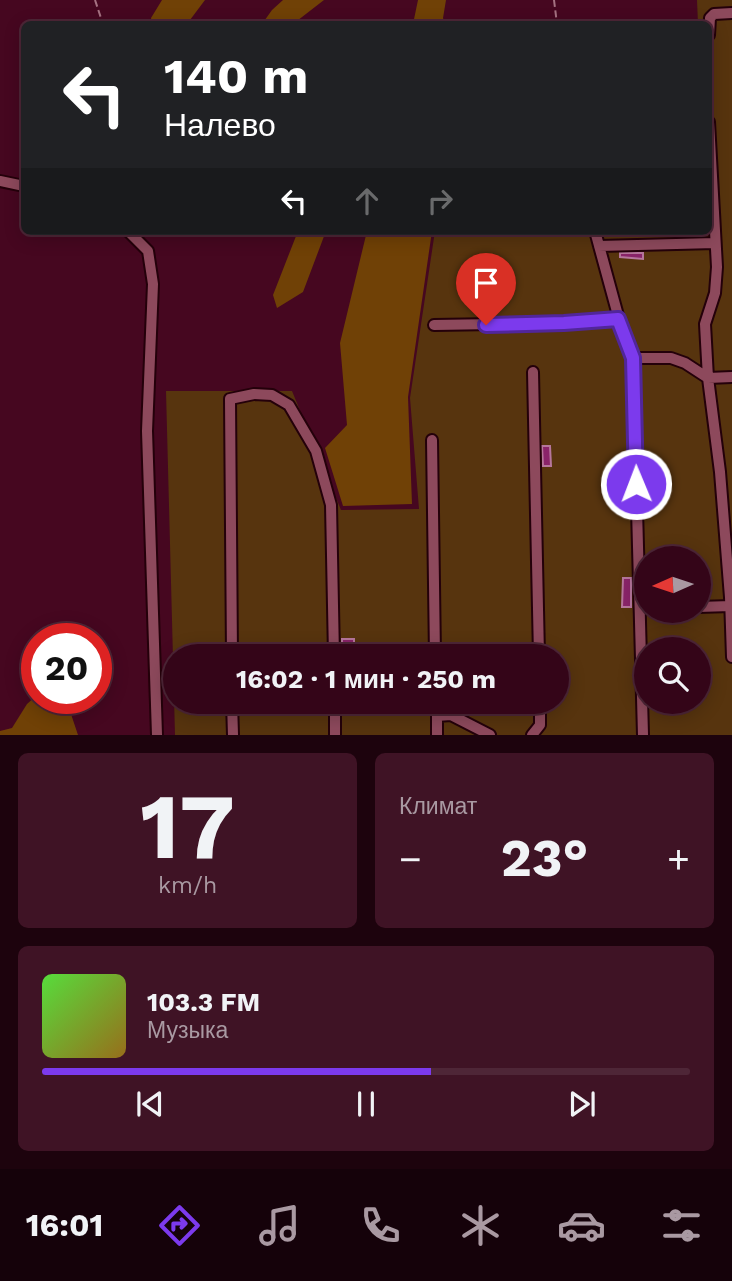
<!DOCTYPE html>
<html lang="ru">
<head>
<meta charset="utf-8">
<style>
  :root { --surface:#340518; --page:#3f1325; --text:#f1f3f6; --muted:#a999a2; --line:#4e2637; --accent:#7c3aed }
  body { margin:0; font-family:"Work Sans",sans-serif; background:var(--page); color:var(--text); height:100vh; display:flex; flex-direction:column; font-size:26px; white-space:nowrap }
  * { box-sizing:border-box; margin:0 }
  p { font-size:23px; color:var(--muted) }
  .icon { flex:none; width:38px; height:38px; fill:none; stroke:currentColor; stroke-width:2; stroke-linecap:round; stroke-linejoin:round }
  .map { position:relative; height:735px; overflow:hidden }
  .sheet { display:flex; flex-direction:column; gap:18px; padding:18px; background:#1d030d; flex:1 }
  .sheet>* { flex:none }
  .top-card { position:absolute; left:21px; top:21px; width:691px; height:214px; border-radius:10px; box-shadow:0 4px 18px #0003,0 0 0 2px var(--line); background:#202124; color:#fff; overflow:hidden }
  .needle { width:46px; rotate:267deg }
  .tools { position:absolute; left:634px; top:546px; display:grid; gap:14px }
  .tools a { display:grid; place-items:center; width:77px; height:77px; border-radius:50%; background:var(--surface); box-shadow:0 4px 18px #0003,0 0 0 2px var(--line); font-size:35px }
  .speed { position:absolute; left:21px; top:623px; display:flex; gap:14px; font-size:35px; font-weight:700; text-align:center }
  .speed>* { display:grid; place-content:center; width:91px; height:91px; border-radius:50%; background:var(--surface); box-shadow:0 4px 18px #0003,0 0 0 2px var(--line); line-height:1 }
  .speed .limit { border:10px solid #d22; background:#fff; color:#111 }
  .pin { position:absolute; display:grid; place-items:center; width:60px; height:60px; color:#fff; margin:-72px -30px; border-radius:50% 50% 50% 0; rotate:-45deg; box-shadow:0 0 7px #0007 }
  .pin .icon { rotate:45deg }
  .me { position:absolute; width:77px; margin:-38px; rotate:359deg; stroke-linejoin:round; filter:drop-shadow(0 0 5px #0008) }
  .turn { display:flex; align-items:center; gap:24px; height:147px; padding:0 28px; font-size:32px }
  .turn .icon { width:91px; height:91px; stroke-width:2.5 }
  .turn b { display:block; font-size:49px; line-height:60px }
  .lanes { display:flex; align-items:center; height:66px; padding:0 28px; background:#0003; justify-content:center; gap:35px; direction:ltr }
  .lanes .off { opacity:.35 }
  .big { font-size:52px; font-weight:700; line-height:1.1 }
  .sheet .tile { flex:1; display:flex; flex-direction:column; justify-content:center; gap:10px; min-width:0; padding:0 24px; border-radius:10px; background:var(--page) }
  .sheet .dial { align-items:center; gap:0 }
  .dial b { font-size:91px; line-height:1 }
  .song { display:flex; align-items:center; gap:21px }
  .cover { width:84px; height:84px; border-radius:10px; background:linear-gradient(135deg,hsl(110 70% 55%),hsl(40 70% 35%)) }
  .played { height:7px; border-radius:4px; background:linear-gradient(90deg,var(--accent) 60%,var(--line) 60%) }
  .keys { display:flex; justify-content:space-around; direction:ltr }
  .heat { display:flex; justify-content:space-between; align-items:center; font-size:38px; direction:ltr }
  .sheet .tiles { flex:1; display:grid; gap:18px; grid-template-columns:1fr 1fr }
  .tile:last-child { grid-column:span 2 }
  .trip { position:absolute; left:163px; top:644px; width:406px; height:70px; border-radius:35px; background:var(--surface); box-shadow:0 4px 18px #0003,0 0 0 2px var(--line); font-weight:700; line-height:70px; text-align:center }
  .tab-bar { display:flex; height:112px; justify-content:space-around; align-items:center; background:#15020a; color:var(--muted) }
  .tab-bar .icon { width:49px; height:49px }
  .tab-bar .on { color:var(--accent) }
  .tab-bar b { font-size:32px; color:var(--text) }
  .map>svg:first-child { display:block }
  .green { fill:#57340e; fill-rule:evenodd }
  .forest { fill:#704106 }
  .building { fill:#8a2469; stroke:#b6769c; stroke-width:2 }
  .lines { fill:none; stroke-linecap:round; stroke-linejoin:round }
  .minor-casing { stroke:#24000a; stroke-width:14 }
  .path { stroke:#a57282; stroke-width:2; stroke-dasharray:7 3.5; stroke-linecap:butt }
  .minor { stroke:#8d495c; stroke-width:10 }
  .route-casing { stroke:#51269a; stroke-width:18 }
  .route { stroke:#7c3aed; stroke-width:12 }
</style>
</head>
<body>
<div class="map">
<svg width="732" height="735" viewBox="0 0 732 735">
  <rect width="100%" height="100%" fill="#460720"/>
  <!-- green -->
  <path class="green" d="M697,0h35v735h-557l-9,-344h126l49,119 78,-1 -9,-111 25,-167h274v-207h-11zM646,558h52v53h-52zM646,649h52v53h-52zM175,656h381v46h-381z"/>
  <!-- forest -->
  <path class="forest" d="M162,0h43l-18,24h-35l-1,-6z
    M283,0h41l-31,24h-31l10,-14z
    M418,0h28l-3,18 2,6h-32z
    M298,231h28l-23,61 -26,16 -4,-13z
    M367,231h65l-24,166 4,107 -69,2 -18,-58 22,-23 -7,-82z
    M37,695v3h21l11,10 9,27h-78v-4l12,-3 15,-24z"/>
  <!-- building -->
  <path class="building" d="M620,253h23v6l-23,-2z
    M542,446h8l1,20h-8z
    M623,578h8v29h-9z
    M342,639h12v8h-12z"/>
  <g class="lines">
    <!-- minor casing -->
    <g class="minor-casing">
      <path id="minor" d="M709,35l1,-17 4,-4 18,-1
        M709,122l8,145 -2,26 -10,31 3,54 12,94 10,125 2,60
        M0,181l24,5
        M128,231l20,20 5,33 -6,147 10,304
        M595,231l24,88 14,39 10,377
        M599,246l116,-3
        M434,325l130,-2 55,-4
        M633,358h38l14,5 23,15 24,-1
        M533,372l6,284
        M432,440l3,216
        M698,607l33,-1
        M232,656l-2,-257 24,-5 18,1 17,10 27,46 15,54 3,151
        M232,702l1,33
        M335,702v33
        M436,702l1,14 14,-1 39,20
        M437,735v-19
        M532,735l8,-10v-23"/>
    </g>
    <!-- path -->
    <path class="path" d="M95,0l8,24
      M554,0l3,24"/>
    <!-- minor -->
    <use href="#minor" class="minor"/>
  </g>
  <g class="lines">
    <!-- route casing -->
    <g class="route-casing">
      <path id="route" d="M486,325l78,-2 54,-4 15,39 3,126"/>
    </g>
    <!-- route -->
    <use href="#route" class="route"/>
  </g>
</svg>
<div class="tools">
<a><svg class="needle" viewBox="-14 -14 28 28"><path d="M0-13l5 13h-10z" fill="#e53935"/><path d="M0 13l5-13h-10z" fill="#a999a2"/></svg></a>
<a><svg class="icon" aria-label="search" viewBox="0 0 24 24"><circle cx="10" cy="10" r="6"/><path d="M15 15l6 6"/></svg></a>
</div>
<div class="speed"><div class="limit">20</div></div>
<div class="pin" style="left:486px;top:325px;background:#d93025"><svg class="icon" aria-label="arrive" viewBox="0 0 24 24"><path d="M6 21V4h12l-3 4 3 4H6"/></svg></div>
<svg class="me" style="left:636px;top:484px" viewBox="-20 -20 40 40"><circle r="17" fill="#7c3aed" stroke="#fff" stroke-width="3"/><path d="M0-11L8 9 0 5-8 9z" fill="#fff"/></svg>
<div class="trip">16:02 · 1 мин · 250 m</div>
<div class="top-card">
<div class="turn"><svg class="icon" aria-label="left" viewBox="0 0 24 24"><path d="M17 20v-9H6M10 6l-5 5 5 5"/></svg><div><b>140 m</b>Налево</div></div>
<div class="lanes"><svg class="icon" aria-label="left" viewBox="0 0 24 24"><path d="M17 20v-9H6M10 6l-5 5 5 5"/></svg><svg class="icon off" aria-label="ahead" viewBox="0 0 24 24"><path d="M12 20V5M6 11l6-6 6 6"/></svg><svg class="icon off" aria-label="right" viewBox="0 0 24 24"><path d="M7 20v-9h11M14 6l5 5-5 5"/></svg></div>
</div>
</div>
<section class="sheet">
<div class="tiles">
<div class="tile dial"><b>17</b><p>km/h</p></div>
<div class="tile"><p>Климат</p>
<div class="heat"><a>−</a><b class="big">23°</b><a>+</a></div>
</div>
<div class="tile">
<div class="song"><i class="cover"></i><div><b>103.3 FM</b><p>Музыка</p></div></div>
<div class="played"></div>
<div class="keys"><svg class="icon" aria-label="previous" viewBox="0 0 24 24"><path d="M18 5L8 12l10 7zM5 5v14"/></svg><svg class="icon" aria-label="pause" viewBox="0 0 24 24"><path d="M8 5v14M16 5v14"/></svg><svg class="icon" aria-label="next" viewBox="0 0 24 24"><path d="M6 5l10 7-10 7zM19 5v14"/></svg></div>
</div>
</div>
</section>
<nav class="tab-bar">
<b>16:01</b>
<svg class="icon on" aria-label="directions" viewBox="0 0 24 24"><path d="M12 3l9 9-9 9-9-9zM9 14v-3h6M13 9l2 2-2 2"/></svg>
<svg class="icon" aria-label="music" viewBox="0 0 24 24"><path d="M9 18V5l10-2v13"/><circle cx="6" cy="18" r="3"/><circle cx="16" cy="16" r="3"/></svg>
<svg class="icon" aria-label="phone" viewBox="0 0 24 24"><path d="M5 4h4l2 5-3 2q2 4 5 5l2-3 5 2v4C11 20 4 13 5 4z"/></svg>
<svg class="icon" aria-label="climate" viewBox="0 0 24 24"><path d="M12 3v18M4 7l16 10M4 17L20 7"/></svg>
<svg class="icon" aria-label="car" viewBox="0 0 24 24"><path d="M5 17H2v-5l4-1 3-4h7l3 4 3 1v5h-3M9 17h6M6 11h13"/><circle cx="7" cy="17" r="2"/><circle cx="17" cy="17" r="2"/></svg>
<svg class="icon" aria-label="filters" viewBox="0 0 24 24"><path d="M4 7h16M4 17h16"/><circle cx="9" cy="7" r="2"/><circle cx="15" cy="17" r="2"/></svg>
</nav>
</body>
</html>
